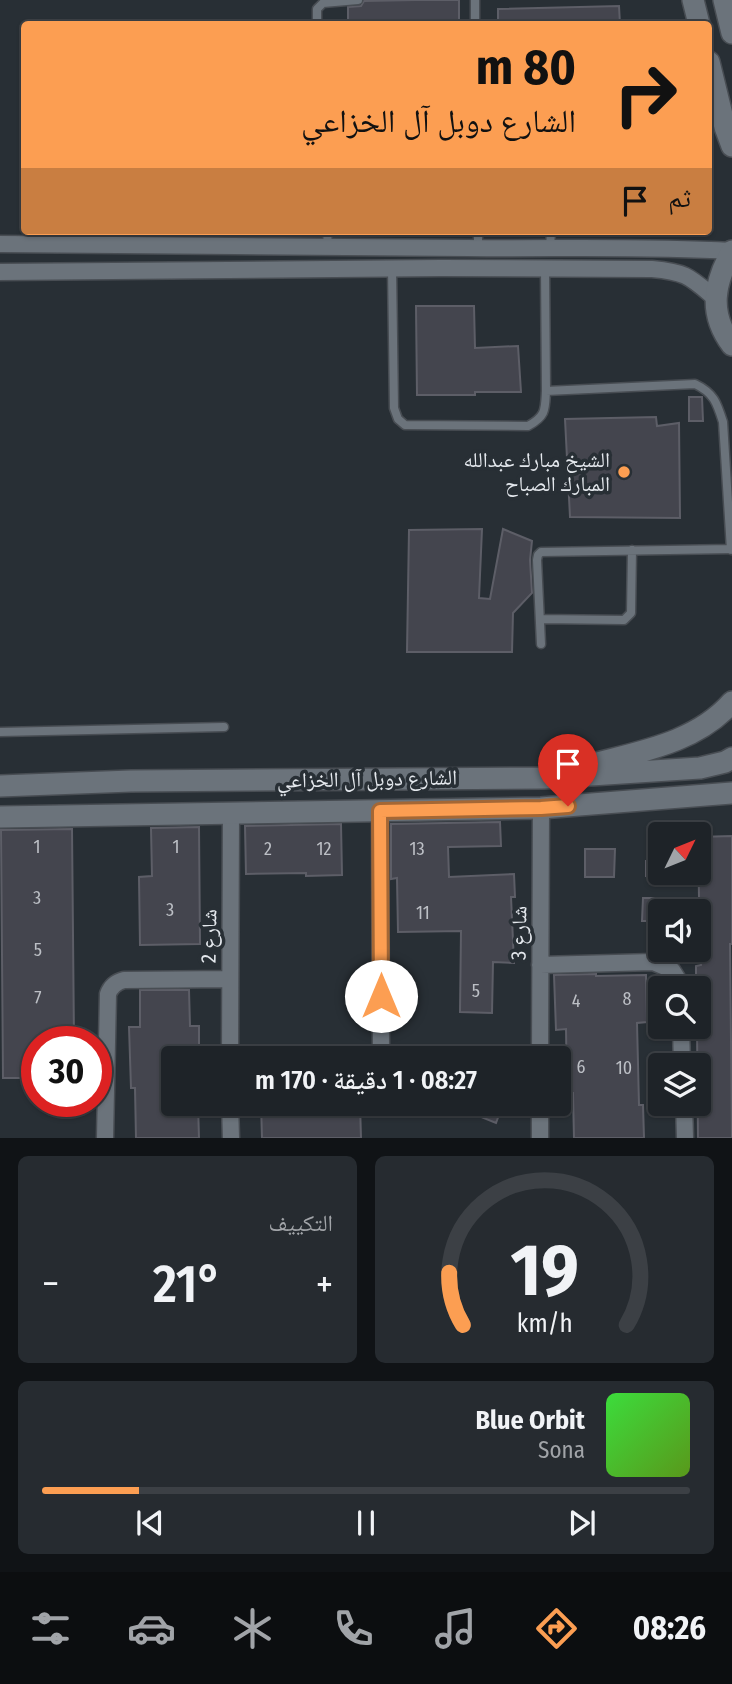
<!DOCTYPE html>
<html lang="ar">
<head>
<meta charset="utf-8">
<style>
  :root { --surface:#1e2328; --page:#262b30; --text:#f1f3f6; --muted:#a1a4a8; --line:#3c4045; --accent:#fc9e52 }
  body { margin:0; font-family:"Fira Sans Condensed","Noto Naskh Arabic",sans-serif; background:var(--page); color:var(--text); direction:rtl; height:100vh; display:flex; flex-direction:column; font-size:26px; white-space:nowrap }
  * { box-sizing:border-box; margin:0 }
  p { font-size:23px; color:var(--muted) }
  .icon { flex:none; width:38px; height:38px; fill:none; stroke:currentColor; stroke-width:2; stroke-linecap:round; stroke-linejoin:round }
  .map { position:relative; height:1138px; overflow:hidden; direction:ltr }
  .sheet { display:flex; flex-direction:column; gap:18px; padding:18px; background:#101316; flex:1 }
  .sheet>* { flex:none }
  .banner { position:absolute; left:21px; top:21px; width:691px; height:214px; border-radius:7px; box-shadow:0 2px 5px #0004,0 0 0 2px var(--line); direction:rtl; background:#fc9e52; color:#111; overflow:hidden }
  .needle { width:46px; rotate:47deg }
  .controls { position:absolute; left:648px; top:822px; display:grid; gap:14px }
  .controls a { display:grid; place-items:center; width:63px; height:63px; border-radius:7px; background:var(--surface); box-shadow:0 2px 5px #0004,0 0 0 2px var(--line); font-size:35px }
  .speed { position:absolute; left:21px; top:1026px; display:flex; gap:14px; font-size:35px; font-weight:700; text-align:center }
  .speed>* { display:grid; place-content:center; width:91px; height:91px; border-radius:50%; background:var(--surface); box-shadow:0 2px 5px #0004,0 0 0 2px var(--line); line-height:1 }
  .speed .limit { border:10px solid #d22; background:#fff; color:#111 }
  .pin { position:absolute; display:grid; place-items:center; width:60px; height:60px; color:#fff; margin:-72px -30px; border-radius:50% 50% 50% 0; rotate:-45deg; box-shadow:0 0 7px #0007 }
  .pin .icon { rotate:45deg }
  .me { position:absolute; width:77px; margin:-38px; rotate:0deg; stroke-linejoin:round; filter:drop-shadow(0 0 5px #0008) }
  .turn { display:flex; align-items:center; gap:24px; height:147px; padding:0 21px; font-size:32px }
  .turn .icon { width:91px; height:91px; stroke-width:2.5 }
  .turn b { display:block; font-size:49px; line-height:60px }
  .then { display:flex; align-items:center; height:66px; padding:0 21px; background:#0003; gap:14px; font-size:26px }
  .big { font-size:52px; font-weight:600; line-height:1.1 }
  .sheet .widget { flex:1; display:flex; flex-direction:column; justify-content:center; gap:10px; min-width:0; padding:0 24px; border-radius:10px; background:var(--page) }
  .sheet .dial { align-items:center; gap:0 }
  .dial svg { height:182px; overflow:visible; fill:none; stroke:var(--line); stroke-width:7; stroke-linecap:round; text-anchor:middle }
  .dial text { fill:var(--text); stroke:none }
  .song { display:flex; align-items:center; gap:21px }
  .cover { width:84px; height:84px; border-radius:10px; background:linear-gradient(135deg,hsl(120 70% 55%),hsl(90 70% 35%)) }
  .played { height:7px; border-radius:4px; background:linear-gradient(90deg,var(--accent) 15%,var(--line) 15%) }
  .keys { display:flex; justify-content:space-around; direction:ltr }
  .heat { display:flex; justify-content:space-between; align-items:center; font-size:38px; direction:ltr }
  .sheet .tiles { flex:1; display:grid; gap:18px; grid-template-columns:1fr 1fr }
  .widget:last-child { grid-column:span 2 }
  .trip { position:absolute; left:161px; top:1046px; width:410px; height:70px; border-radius:7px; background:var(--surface); box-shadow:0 2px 5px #0004,0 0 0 2px var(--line); font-weight:600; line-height:70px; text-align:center; direction:rtl }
  .menu { display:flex; height:112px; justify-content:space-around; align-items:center; background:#0c0e10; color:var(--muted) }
  .menu .icon { width:49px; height:49px }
  .menu .on { color:var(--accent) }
  .menu b { font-size:32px; color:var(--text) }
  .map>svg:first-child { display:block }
  .building { fill:#44454e; stroke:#5d5e67; stroke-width:2 }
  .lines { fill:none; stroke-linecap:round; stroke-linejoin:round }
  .lane-casing { stroke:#484d53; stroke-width:11 }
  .street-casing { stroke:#484d53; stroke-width:19 }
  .secondary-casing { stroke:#484d53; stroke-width:24 }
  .lane { stroke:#6b737b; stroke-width:8 }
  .street { stroke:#6b737b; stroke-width:16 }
  .secondary { stroke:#6b737b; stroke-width:21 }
  .route-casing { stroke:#a46735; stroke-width:18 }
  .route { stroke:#fc9e52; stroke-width:12 }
  .poi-dot { fill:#fc9e52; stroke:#282f35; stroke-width:2.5 }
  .labels { text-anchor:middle; stroke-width:7; stroke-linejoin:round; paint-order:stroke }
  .number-label { font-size:18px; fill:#bcbfc5 }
  .poi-label { font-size:21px; fill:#e4e8ed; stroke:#282f35; text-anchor:end }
  .street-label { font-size:21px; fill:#e4e8ed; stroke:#282f35 }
</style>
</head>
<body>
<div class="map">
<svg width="732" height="1138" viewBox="0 0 732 1138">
  <rect width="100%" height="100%" fill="#282f35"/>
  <!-- building -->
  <path class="building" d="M416,0h43v24h-111v-17l13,-1 3,-5z
    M619,6l1,18h-122v-15z
    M416,306h58l1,42 43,-2 3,46h-46v3h-58z
    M689,397h13l1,24h-14z
    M656,417l1,9 22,-3 1,95 -110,-1 -5,-98z
    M482,529l-3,69 11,1 13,-70 29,12 -2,19 2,33 -19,20 -1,39h-105l2,-122z
    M500,822l1,24 -53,1 1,30 65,-3 1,23h-4l3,66 -21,-1 -1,51 -32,-1 1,-81 -63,1 -1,-54 -6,1v-55z
    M341,824l1,51 -36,1v-3l-60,1 -1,-48z
    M199,827l1,117 -60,1 -1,-68 13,-1 -1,-48z
    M72,829l2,212h-37v37h-34l-2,-248z
    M732,836v108h-2l2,194h-34l-1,-111h1v-38h-2v-23l5,-1 -2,-53h-39v9h-18l1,-23h56l-1,-61z
    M585,849h30l-1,28h-29z
    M646,861h14v15h-14z
    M596,974v2l50,-1 1,47 -10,1 2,82h4l1,33h-70l-1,-45h-6l-1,-64 -10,1 -2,-55z
    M140,990h49l1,36h9v33h-26v45h25l1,34h-63l-1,-50h-4l-2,-61h11z
    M261,1104h99l1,34h-99z
    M449,1104h54l-7,19z"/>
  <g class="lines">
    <!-- lane casing -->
    <g class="lane-casing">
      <path id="lane" d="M475,0v24
        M317,24v-15l6,-6 35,-3
        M327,231l1,16
        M478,231v18
        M550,248l1,-17
        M545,268l1,123 149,-7c19,9 22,19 28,38l8,128
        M392,269l2,139 4,11 7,6 123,1c18,-10 17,-16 18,-35
        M540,619l84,1 7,-7 1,-63
        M541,644l-4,-84 1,-5 3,-3 191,-3
        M0,732l224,-5"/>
    </g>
    <!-- street casing -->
    <g class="street-casing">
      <path id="street" d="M0,244c156,1 311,3 467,4 88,1 176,-2 265,3
        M0,272l441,-4 211,1c35,3 38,8 64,30
        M540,965l113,-3 19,8 5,8 3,11
        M681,1027l1,39
        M230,1059l1,-245
        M377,1059l4,-10 -1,-238
        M540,1059l1,-251
        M230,1104l1,34
        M540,1104v34
        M684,1104l1,34
        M105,1138l3,-144c3,-8 8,-12 16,-14l105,-1"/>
    </g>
    <!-- secondary casing -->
    <g class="secondary-casing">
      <path id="secondary" d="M693,0l6,24
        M724,0l8,33
        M709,62l16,65 7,19
        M732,251c-18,32 -24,62 0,94
        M586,766c51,-14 109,-22 146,-64
        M0,786l131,-5 413,-3 156,-10 25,-6 7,-4
        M0,817l541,-9 191,-15"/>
    </g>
    <!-- lane -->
    <use href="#lane" class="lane"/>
    <!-- street -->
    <use href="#street" class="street"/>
    <!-- secondary -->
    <use href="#secondary" class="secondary"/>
  </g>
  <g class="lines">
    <!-- route casing -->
    <g class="route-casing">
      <path id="route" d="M381,996l-1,-185 161,-3 27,-2"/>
    </g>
    <!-- route -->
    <use href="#route" class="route"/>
  </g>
  <!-- markers -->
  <circle class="poi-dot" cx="624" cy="472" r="7"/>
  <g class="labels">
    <!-- number labels -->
    <g class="number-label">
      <text x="37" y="853">1</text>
      <text x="176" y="853">1</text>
      <text x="268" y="855">2</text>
      <text x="324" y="855">12</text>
      <text x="417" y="855">13</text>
      <text x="37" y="904">3</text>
      <text x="170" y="916">3</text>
      <text x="423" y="919">11</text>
      <text x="38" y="956">5</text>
      <text x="476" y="997">5</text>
      <text x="38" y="1004">7</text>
      <text x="627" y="1005">8</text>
      <text x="576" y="1007">4</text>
      <text x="581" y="1073">6</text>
      <text x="624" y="1074">10</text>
    </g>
    <!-- poi labels -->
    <g class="poi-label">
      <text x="610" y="467">الشيخ مبارك عبدالله<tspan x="610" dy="24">المبارك الصباح</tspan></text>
    </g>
    <!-- street labels -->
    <g class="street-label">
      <text transform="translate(367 779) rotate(-1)" y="7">الشارع دوبل آل الخزاعي</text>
      <text transform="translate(519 933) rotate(-89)" y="7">شارع 3</text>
      <text transform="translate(209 936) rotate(-89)" y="7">شارع 2</text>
    </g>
  </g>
</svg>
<div class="controls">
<a><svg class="needle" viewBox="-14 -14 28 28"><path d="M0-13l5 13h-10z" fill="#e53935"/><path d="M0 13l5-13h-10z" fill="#a1a4a8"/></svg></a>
<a><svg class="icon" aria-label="sound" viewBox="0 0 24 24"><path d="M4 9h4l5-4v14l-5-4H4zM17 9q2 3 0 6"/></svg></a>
<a><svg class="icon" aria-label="search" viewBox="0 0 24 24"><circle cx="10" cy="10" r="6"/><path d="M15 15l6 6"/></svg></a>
<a><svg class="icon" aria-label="layers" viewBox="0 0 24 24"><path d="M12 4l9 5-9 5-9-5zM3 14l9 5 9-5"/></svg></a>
</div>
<div class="speed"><div class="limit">30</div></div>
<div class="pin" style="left:568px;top:806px;background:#d93025"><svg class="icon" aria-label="arrive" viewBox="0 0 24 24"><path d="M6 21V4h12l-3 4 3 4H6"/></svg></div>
<svg class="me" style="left:381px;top:996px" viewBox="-20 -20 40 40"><circle r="19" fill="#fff"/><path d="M0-13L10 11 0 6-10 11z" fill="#fc9e52"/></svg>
<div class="trip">08:27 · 1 دقيقة · 170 m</div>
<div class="banner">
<div class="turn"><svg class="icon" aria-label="right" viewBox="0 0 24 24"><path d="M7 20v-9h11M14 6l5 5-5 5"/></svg><div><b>80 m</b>الشارع دوبل آل الخزاعي</div></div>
<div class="then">ثم<svg class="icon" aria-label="arrive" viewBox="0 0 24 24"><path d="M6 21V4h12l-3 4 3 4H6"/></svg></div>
</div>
</div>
<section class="sheet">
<div class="tiles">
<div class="widget dial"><svg viewBox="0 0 100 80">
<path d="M14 69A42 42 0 1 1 86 69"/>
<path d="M14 69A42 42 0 0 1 8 46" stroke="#fc9e52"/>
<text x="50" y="56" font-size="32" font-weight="700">19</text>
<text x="50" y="72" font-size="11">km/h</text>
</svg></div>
<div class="widget"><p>التكييف</p>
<div class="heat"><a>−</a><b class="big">21°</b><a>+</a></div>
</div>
<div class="widget">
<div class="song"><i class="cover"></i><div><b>Blue Orbit</b><p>Sona</p></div></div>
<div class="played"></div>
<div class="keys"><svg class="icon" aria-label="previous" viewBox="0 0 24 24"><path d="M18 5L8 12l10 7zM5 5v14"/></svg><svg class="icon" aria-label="pause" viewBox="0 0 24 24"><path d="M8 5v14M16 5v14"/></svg><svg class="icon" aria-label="next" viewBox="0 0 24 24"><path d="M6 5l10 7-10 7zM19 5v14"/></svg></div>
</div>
</div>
</section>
<nav class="menu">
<b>08:26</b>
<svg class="icon on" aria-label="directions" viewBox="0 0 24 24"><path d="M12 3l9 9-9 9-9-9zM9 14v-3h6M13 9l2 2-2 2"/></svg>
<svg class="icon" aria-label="music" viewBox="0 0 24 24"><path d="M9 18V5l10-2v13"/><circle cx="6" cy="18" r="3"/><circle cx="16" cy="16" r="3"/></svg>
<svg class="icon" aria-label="phone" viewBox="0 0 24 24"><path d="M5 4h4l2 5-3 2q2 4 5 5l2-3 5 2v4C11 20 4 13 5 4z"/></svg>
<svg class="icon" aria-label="climate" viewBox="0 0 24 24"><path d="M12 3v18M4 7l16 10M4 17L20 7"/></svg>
<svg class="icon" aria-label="car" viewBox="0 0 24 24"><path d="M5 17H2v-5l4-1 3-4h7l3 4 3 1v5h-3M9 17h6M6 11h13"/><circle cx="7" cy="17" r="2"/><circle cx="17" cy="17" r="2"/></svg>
<svg class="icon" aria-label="filters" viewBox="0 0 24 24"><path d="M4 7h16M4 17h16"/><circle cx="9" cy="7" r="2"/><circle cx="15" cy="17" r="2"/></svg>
</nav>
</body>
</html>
